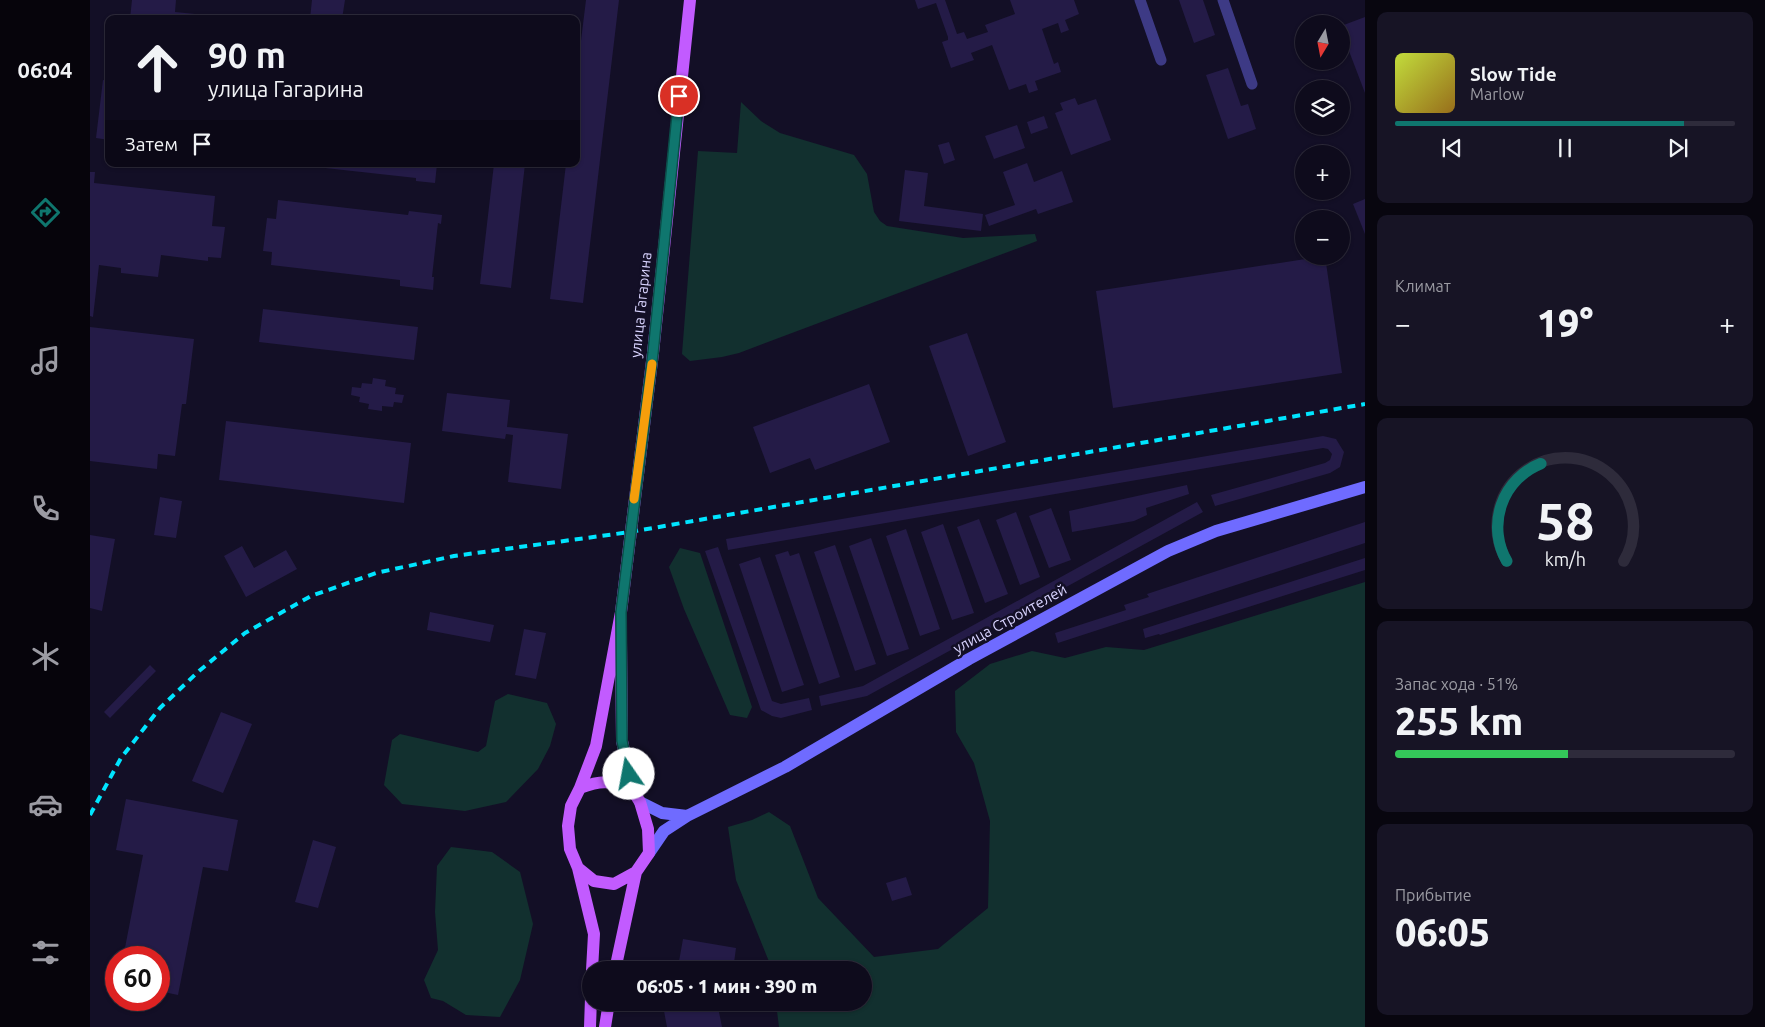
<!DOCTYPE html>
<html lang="ru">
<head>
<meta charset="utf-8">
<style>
  :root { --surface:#0e0b1c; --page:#171425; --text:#f1f3f6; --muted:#9b9ba3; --line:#2e2b3b; --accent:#0f766e }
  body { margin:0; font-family:Ubuntu,sans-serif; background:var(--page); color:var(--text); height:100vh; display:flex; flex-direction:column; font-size:19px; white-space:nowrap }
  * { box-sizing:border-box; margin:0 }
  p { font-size:16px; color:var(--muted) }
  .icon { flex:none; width:28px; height:28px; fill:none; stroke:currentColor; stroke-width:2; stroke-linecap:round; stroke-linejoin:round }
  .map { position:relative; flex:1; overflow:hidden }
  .drawer { display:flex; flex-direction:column; gap:12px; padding:12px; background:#08060f; width:400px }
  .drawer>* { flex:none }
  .top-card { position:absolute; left:15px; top:15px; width:475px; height:152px; border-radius:10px; box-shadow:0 1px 4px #0004,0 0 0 1px var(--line); background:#0e0b1c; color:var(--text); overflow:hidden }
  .needle { width:32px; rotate:190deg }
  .fabs { position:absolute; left:1205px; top:15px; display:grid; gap:10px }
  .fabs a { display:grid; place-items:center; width:55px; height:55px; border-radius:50%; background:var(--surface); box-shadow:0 1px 4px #0004,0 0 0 1px var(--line); font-size:25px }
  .speed { position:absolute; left:15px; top:946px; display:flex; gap:10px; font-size:25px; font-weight:700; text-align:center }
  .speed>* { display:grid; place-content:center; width:65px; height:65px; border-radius:50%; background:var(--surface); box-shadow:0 1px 4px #0004,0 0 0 1px var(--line); line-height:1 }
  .speed .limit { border:8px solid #d22; background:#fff; color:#111 }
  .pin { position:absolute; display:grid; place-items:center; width:42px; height:42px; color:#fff; margin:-21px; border:2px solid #fff; border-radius:50%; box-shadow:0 1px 5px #0007 }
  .me { position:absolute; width:55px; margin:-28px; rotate:348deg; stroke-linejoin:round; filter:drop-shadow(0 0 4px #0008) }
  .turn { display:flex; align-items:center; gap:18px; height:105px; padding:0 20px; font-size:22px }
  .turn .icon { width:65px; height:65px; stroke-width:2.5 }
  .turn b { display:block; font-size:35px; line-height:42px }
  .then { display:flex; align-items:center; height:48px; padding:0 20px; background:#0003; gap:10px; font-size:19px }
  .big { font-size:38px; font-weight:800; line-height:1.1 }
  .drawer .card { flex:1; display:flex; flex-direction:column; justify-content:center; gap:8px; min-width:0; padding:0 18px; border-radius:10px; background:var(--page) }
  .drawer .dial { align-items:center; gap:0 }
  .dial svg { height:130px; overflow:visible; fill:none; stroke:var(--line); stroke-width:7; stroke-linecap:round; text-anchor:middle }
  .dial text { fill:var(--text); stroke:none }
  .song { display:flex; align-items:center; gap:15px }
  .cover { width:60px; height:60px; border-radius:8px; background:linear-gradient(135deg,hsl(70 70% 55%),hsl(40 70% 35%)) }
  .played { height:5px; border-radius:2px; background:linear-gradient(90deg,var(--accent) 85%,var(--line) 85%) }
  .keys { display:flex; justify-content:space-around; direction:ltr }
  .heat { display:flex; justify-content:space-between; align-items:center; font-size:28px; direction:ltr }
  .charge { height:8px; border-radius:4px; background:linear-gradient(90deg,#34c759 51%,var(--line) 0) }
  .trip { position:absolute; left:492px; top:961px; width:290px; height:50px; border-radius:25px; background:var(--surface); box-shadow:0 1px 4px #0004,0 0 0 1px var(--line); font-weight:800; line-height:50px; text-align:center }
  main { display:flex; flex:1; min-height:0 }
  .tabs { display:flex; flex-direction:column; width:90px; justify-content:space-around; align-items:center; background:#06040b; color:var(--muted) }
  .tabs .icon { width:35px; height:35px }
  .tabs .on { color:var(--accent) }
  .tabs b { font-size:22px; color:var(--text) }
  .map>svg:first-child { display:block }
  .green { fill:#12302f }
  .building { fill:#241b47 }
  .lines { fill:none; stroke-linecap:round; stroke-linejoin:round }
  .street { stroke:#3d3a85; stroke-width:11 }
  .secondary { stroke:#6f6bff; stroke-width:12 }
  .primary { stroke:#c25bff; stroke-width:12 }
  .rail { stroke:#00e5ff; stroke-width:4; stroke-dasharray:8 6; stroke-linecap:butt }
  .route-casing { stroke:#0a4d48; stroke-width:12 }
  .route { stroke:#0f766e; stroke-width:9 }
  .slow { stroke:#f59e0b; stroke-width:9 }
  .labels { text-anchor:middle; stroke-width:5; stroke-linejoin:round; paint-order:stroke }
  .street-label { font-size:15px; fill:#d9d4ff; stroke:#130f26 }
</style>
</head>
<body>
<main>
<nav class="tabs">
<b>06:04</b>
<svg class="icon on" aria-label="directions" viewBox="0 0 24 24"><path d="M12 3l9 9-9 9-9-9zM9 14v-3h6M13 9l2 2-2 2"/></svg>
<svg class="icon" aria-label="music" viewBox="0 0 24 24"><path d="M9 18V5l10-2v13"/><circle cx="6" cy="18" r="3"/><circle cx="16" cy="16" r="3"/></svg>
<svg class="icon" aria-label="phone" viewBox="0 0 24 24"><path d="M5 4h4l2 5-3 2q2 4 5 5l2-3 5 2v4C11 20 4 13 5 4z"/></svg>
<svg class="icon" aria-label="climate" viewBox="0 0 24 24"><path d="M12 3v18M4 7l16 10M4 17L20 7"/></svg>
<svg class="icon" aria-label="car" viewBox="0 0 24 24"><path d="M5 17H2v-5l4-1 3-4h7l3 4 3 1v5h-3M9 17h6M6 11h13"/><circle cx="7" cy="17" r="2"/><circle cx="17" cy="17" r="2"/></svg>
<svg class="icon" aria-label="filters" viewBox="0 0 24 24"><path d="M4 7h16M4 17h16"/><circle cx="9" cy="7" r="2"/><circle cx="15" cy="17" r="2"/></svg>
</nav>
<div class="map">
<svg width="1275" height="1027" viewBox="0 0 1275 1027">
  <rect width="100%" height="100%" fill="#130f26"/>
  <!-- green -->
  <path class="green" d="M651,102l20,19 19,12 74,22 13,19 7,38 6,9 7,5 76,12 72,-4 2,7 -298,112 -17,4 -32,4 -8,-7 16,-203 39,2z
    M590,548l20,5 52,154 -5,11 -17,-3 -46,-106 -15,-42z
    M1275,582v445h-586l-3,-24 88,-1v-32h-93l-1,-6 -34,-84 -8,-53 24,-7 17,-8 21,14 28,72 56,59 64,-8 50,-41 2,-87 -16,-58 -18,-31 -1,-41 35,-27 42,-13 33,7 41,-11 38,3z
    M418,694l39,9 9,21 -6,22 -12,23 -32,33 -41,9 -63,-7 -18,-19 8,-45 8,-6 78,18 8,-6 9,-45z
    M361,847l41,5 28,20 13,52 -13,56 -20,37 -34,-2 -23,-14 -12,-3 -7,-18 14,-30 -3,-38 2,-46z"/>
  <!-- building -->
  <path class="building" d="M42,0h44l-1,12 50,5v2h-95z
    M222,0h33l-3,19h-32z
    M496,0h33l-36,303 -33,-4 16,-135h10v-83z
    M825,0h30l12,34 7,-2 3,7 21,-7 -3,-7 30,-11 -5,-14h64l5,14 -14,6 4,10 -8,3 -3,-10 -16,6 12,35 4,-2 3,10 -26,9 3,9 -9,3 -3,-9 -17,6 -17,-45 -21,8 3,7 -23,8 -9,-26 6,-2v-3l-12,-34 -18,6z
    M1089,0h24l12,35 -21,8z
    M1275,17v76l-24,-63v-4z
    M1138,68l13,38 7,-2 8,25 -28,10 -22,-64z
    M13,80l6,1v59l-13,-2z
    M985,98l3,7 18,-6 15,41 -40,15 -16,-42 8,-3 -3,-7z
    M954,116l4,12 -17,6 -4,-12z
    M927,125l8,23 -31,11 -9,-23z
    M859,142l6,18 -11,4 -6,-19z
    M937,163l7,19 28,-11 11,31 -35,12 -2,-5 -47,17 -4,-11 30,-10 -12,-33z
    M208,164h139l-2,19 -19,-2v-3l-118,-13z
    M404,164h31l-14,124 -31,-4z
    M815,170l23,3 -4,33 59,8 -2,17 -82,-10z
    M0,172h5l-1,11 121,13 -3,30 13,1 -4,31 -13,-1v4l-47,-6 -3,22 -37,-4v-5l-22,-3 -6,52 -3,-1z
    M1275,199v35l-12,-30z
    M188,200l130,15 1,-4 33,4 -1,9 -3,-1 -6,54h2l-1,13 -33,-4v-6l-129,-15 1,-13 -9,-1 4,-33 9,1z
    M1235,256l17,117 -229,35 -17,-117z
    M173,309l155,18 -4,33 -155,-18z
    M0,327l104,12 -8,65h-4l-7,52 -17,-2 -1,15 -67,-8z
    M877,333l39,109 -38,14 -39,-110z
    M283,378l13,2 -1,6 11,2 -1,6 9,1 -2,8 -8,-1 -1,5 -11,-1v5l-14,-2 1,-5 -10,-2 1,-5 -9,-2 1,-8 9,1 1,-5 10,1z
    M779,384l21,58 -75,28 -5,-12 -40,15 -17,-46z
    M357,393l63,7 -3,27 61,7 -7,55 -53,-7 5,-47 -7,-1 -1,5 -63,-8z
    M136,421l185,22 -7,60 -185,-23z
    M1233,436l13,3 8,13 -4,15 -10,6 -115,33 -4,-11 114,-32 5,-3 2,-6 -4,-5 -5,-1 -595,102 -2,-11z
    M1097,485l2,9 -43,14 1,7 -13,6 -62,11 -3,-21z
    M70,497l22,4 -6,37 -22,-3z
    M1107,502l6,10 -336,184 -46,10 -2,-10 44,-10z
    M961,508l20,52 -22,8 -20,-52z
    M926,512l24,65 -20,8 -24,-65z
    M889,519l29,75 -23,9 -28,-76z
    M1275,522v21l-307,100 -3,-10 71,-23 -2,-5 25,-8 -2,-3z
    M853,524l31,89 -22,7 -31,-88z
    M816,529l34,100 -20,7 -34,-100z
    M0,535l25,4 -13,72 -12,-3z
    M781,538l38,111 -22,7 -38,-110z
    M745,545l41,119 -21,7 -41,-119z
    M152,546l12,22 32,-18 11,19 -51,28 -22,-41z
    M628,547l54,154 9,3 28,-6 3,12 -31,8 -9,-2 -11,-6 -56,-159z
    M698,551l2,5 9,-3 41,124 -21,7 -44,-129z
    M670,557l44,128 -22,7 -43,-128z
    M1275,558v12l-205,65 -1,-1 -14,4 -2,-9z
    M340,612l64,13 -4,17 -63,-12z
    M434,629l22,4 -10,46 -21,-4z
    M60,665l6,6 -46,47 -6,-6z
    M131,712l31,12 -29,69 -31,-12z
    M36,799l112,21 -10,51 -25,-4 -25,128 -19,-4v-33h-36l20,-103 -27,-5z
    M223,840l23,7 -18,61 -23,-6z
    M816,877l6,18 -20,6 -6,-18z
    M593,939l53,9 -3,22h-39l-16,-3z
    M614,1002h13l5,25h-55l-3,-16z"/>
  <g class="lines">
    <!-- street -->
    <path class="street" d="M1050,0l21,60
      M1133,0l29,84"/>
    <!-- secondary -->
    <path class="secondary" d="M550,802l22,11 25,3
      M559,853l15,-22 23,-15 98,-49 184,-108 199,-108 48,-20 149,-44"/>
    <!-- primary -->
    <path class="primary" d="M490,788c24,-9 30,-7 53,3
      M488,868l16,13 20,3 22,-12
      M502,970l2,-36 -16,-66 -8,-19 -2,-23 3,-20 9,-18 16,-42 25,-134 32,-259 37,-353
      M525,970l21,-98 13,-19 -1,-24 -8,-27 -7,-11 -11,-50 -1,-99
      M500,1027l1,-29
      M515,1027l4,-25"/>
    <!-- rail -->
    <path class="rail" d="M0,815l31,-57 39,-50 39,-37 46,-38 66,-37 65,-23 78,-17 176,-24 735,-128"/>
  </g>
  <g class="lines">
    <!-- route casing -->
    <g class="route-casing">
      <path id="route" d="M539,774l-7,-33 -1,-129 32,-259 26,-257"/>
    </g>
    <!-- route -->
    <use href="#route" class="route"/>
    <!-- slow -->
    <path class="slow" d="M544,499l18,-135"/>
  </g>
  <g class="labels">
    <!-- street labels -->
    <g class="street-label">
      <text transform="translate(551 305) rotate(-84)" y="5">улица Гагарина</text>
      <text transform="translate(920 619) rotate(-29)" y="5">улица Строителей</text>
    </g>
  </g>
</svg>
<div class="fabs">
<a><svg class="needle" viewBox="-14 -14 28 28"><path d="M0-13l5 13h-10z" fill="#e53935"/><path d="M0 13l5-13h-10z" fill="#9b9ba3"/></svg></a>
<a><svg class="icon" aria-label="layers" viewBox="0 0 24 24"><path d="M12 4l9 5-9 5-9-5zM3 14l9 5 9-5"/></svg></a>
<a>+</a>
<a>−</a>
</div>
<div class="speed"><div class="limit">60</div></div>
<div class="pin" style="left:589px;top:96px;background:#d93025"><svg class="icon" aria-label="arrive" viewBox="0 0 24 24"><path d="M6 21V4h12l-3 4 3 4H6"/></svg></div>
<svg class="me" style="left:539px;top:774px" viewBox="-20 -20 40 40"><circle r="19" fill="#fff"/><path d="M0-13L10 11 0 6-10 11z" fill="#0f766e"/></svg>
<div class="trip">06:05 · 1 мин · 390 m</div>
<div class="top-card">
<div class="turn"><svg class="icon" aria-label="ahead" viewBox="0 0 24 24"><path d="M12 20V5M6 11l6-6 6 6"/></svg><div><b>90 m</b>улица Гагарина</div></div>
<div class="then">Затем<svg class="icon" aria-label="arrive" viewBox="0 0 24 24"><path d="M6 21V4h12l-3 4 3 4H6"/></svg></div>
</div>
</div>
<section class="drawer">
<div class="card">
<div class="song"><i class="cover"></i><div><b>Slow Tide</b><p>Marlow</p></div></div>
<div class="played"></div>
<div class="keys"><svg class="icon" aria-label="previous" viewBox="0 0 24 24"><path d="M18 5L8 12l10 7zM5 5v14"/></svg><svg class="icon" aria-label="pause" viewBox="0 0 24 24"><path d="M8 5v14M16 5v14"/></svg><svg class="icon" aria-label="next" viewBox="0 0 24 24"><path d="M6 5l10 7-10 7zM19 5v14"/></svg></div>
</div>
<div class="card"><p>Климат</p>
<div class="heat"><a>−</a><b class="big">19°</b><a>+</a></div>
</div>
<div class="card dial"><svg viewBox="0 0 100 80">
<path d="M14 69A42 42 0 1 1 86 69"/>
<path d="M14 69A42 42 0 0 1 35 9" stroke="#0f766e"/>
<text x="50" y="56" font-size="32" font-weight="700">58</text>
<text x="50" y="72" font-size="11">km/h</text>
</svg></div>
<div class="card"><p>Запас хода · 51%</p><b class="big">255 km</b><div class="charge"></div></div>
<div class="card"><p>Прибытие</p><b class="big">06:05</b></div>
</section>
</main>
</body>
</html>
